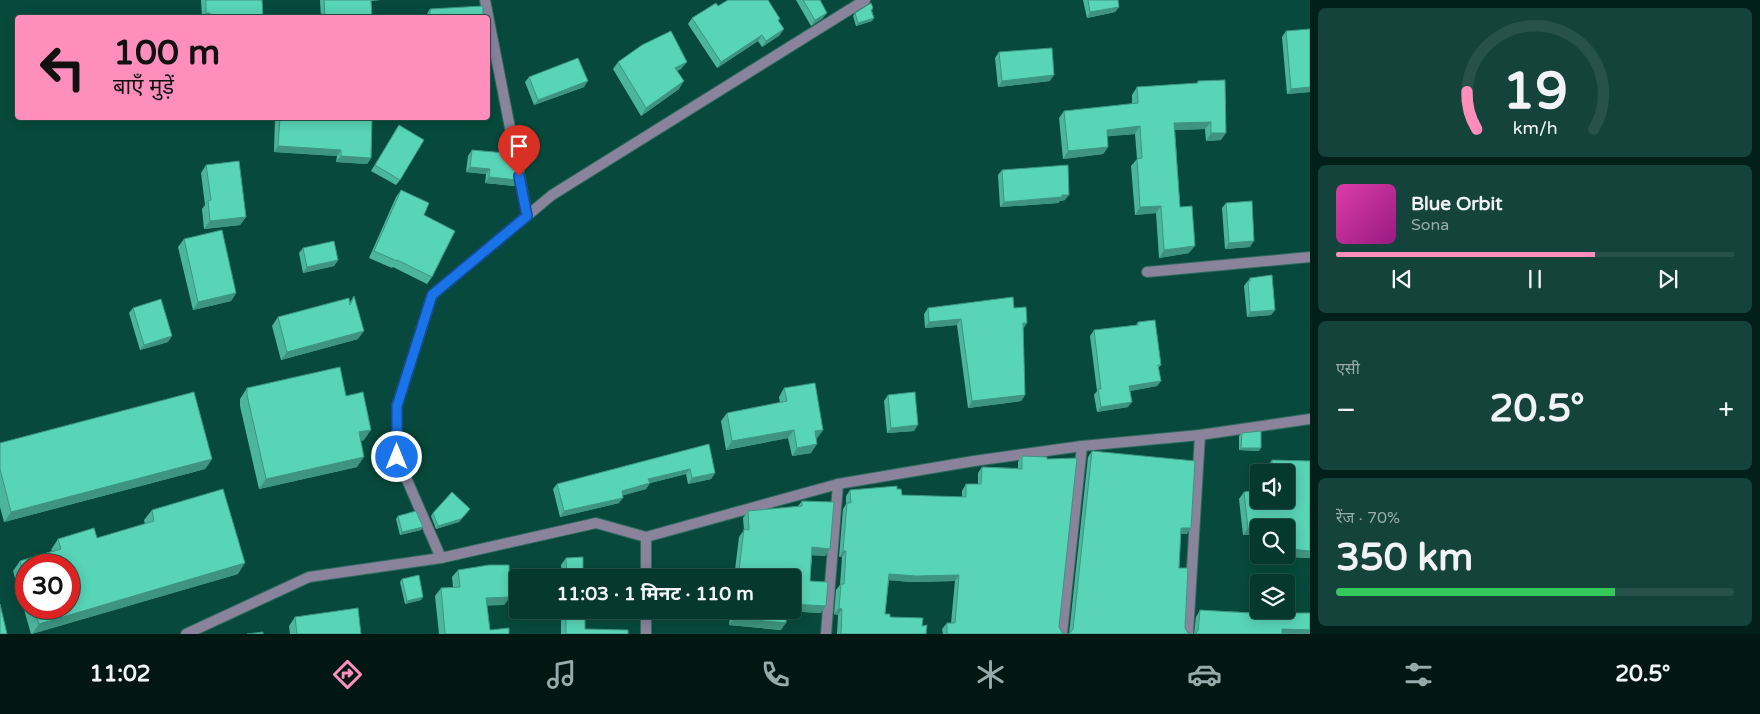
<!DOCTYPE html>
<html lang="hi">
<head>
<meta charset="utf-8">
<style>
  :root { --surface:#05382e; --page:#13433a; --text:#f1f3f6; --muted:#97acaa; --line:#26524a; --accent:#fe8ebc }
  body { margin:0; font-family:"Varela Round","Noto Sans Devanagari",sans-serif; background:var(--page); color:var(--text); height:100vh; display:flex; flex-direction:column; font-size:19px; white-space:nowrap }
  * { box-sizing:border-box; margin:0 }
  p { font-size:16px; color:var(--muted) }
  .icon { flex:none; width:28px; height:28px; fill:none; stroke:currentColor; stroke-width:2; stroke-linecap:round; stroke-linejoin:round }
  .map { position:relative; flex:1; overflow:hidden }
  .details { display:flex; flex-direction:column; gap:8px; padding:8px; background:#031f19; width:450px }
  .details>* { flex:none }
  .banner { position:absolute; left:15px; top:15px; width:475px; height:105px; border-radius:5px; box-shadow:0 2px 12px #0003,0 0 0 1px var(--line); background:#fe8ebc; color:#111; overflow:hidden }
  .buttons { position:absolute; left:1250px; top:464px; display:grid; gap:10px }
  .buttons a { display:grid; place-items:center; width:45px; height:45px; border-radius:5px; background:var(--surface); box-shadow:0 2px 12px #0003,0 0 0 1px var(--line); font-size:25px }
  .speed { position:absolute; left:15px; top:554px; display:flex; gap:10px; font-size:25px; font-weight:700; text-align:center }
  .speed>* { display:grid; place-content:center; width:65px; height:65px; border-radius:50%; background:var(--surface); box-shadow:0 2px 12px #0003,0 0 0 1px var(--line); line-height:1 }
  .speed .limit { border:8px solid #d22; background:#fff; color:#111 }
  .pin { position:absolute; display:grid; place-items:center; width:42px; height:42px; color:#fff; margin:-51px -21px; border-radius:50% 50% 50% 0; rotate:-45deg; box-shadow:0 0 5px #0007 }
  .pin .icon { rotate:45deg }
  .me { position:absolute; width:55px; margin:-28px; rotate:0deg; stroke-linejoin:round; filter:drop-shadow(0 0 4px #0008) }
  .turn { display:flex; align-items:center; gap:18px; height:105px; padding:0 15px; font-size:22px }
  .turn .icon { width:65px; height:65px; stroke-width:2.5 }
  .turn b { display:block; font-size:35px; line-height:42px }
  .big { font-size:38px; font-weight:700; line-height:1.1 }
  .details .widget { flex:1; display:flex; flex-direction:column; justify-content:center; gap:8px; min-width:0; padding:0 18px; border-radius:8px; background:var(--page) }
  .details .dial { align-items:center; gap:0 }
  .dial svg { height:130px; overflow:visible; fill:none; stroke:var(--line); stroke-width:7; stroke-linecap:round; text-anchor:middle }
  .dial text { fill:var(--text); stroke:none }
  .song { display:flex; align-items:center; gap:15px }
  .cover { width:60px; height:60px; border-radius:8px; background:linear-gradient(135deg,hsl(320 70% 55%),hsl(310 70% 35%)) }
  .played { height:5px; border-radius:2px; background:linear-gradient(90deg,var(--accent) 65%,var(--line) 65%) }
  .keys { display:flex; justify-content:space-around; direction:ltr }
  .heat { display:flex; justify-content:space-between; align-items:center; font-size:28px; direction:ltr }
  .charge { height:8px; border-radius:4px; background:linear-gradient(90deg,#34c759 70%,var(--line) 0) }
  .trip { position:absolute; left:509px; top:569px; width:292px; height:50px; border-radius:5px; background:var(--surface); box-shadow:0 2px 12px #0003,0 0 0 1px var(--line); font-weight:700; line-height:50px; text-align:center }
  .tab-bar { display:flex; height:80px; justify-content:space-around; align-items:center; background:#021612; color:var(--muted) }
  .tab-bar .icon { width:35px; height:35px }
  .tab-bar .selected { color:var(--accent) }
  .tab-bar b { font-size:22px; color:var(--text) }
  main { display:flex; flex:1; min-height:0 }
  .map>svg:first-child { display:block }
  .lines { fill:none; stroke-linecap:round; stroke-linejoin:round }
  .minor-casing { stroke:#2d6b5e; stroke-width:12 }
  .tertiary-casing { stroke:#2d6b5e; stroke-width:12 }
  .minor { stroke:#89839c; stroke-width:10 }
  .tertiary { stroke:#89839c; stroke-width:10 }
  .wall { fill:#4cb69d; fill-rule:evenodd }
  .shaded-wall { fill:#3e9480 }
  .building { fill:#58d4b7; stroke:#3e9480 }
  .route-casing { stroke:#114b97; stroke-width:12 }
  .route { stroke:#1a73e8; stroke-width:9 }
</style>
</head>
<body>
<main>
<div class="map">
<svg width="1310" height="634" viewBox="0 0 1310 634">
  <rect width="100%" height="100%" fill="#074a3d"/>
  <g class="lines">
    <!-- minor casing -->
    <g class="minor-casing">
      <path id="minor" d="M485,0l42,215
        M1147,272l163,-15
        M441,558l-44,-101v-51l35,-111 120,-100 313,-195
        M646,578v-41
        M646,634v-24
        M826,634l12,-150
        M1062,634l20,-188
        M1188,634l12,-199"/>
    </g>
    <!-- tertiary casing -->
    <g class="tertiary-casing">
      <path id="tertiary" d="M186,634l123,-57 132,-19 155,-35 50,14 192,-53 136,-23 108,-15 118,-11 110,-16"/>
    </g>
    <!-- minor -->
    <use href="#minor" class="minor"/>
    <!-- tertiary -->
    <use href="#tertiary" class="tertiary"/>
  </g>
  <!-- wall -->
  <path class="wall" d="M201,0h61l1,18h-61z
    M320,0h61l-10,1 1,17h-51z
    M796,0h24l3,18 -12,8z
    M1083,0h35l1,7 -4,5 -28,6z
    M718,6l61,15 1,14 -18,12 -4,-6 -41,27 -29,-44 4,-6z
    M873,8l-1,3 2,7 -2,3 -16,5 -3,-10 2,-3z
    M430,9l53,9h-56v-4z
    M1286,31l24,61 -23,2 -5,-57z
    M999,52l51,29 -52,6 -3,-29z
    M618,62l63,7 -4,2 2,18 -38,27 -28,-47z
    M529,77l55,10 -50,18 -9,-23z
    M1198,81l23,59 -15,1 -1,-12 -30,1 5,77 9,46 -30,5 -3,-45 -21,2 -4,-49 6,-7 -2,-25 -28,2 1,11 -5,7 -40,5 -4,-41 5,-7 68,-7v-9l5,-8 60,-4z
    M275,118h97l-1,40 -4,6 -31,-2 1,-6 -63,-4z
    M399,125l1,55 -4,5 -25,-14z
    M472,150l32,9 14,21 -4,6 -29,-3 1,-9 -20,-2 2,-16z
    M206,165l40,52 -6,8 -36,4 -2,-20 3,-4 -4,-32z
    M1002,170l63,30 -5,1 -2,2 -58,4 -2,-32z
    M401,190l31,87 -5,7 -34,-17 -1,1 -23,-10 27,-61z
    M1226,203l24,44 -25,2 -3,-41z
    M184,239l52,54 -5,8 -38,9 -15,-63z
    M303,248l35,12 -4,6 -31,7 -4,-20z
    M1250,278l25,32 -4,5 -24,2 -3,-31z
    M354,296l4,43 -77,21 -9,-34 6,-9 72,-15z
    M133,308l35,34 -28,8 -11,-37z
    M928,308h86l13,15 -4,6 2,66 -4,6 -53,7 -11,-83 -32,3 -1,-14z
    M1138,322l23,43 -3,3 3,13 -4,5 -27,5 -2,16 -31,5 -3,-17 3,-4 -7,-55 4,-6 42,-5z
    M247,388l99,8 18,44 -4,1 -3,26 -98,22 -19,-83v-7z
    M784,388l39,42 -6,8h-1l-5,15 -19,3 -4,-18 -62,12 -5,-29 6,-8 53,-10 -1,-6z
    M888,395l26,36 -27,2 -3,-32z
    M1242,433l17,18 -20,-1v-14z
    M0,443l212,16 -7,10 -201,53 -4,-15z
    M709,444l6,29 -4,6 -23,5 -2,-10 -36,9 -4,6 -23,6 -4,8 -59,14 -7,-28 4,-5z
    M1092,451l95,83h-6l-2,34 6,60 3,5 5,1h-250l-1,-5 5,-6h4l4,-42 -44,1 -22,-2 -4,34 5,3 32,9 4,8h-89l1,-19 -4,-1 2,-24 4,-5 2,-28h-3l4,-48 3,-5v-8l4,-6 47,-1 5,6 60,2v-6l4,-7h12v-11l4,-6 36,1v-6l4,-6 37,171 4,7h6l19,-177z
    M1272,460l38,1v97l-20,-1 -4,6 -22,-1v-7h22v-27h-27v6l-16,1 -4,-36 5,-7 42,8v-28h-19v-5z
    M802,501l28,48 -5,7 -13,-1 -2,26 11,32 -34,-2 -6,19 -52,-5 2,-15h61v-32h-58l5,-41 5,-7 -1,-12 5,-7 50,-5z
    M152,510l86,64 -207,60 -18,-63 7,-10 32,-10 -1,-1 7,-11 39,-1 48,-14 -1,-4zM26,565l43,43h-43z
    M468,512l-9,10 -23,7 -5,-13 2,-3z
    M398,516l23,14 -21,5 -4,-16z
    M566,558l17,20h-21l-1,-13z
    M458,570l52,27 -6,8h-17l3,25 19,4h-70l-4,-38 6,-8 12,-1 -1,-10z
    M402,579l21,18 -2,3 -16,4 -5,-22z
    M537,610h48v19l43,5h-67v-17l-24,1z
    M1200,610l63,3 3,-3h18v3l-90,21 2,-17z
    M295,617l66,17h-71l-1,-8z"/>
  <!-- shaded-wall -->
  <path class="shaded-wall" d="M1119,7l-4,5 -28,6 3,-6z
    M206,13h4l-4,5h-3z
    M827,13l-4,5 -12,8 4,-6z
    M874,18l-2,3 -16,5 2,-3z
    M784,29l-4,6 -18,12 4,-6z
    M762,35l-4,6 -41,27 4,-6z
    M687,62l-6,7 -12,6 6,-7z
    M1054,75l-4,6 -52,6 4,-6z
    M588,81l-4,6 -50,18 4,-5z
    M684,81l-5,8 -38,27 5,-8z
    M1310,87v5l-23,2 4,-5z
    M1211,122l-6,7 -36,1 5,-7z
    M1140,126l-5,8 -34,3 6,-7z
    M1211,133h15l-5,7 -15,1z
    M278,146l63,4 -4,6 -63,-4z
    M1108,147l-5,7 -40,5 5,-8z
    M341,156l30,2 -4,6 -31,-2z
    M470,167l20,2 -4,5 -20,-2z
    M489,177l29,3 -4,6 -29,-3z
    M1062,195h7l-4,5 -5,1 -2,2 -58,4 4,-5z
    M1161,206l-5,7 -21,2 5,-8z
    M246,217l-6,8 -36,4 6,-8z
    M1254,241l-4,6 -25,2 4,-6z
    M1195,246l-6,7 -30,5 5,-8z
    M338,260l-4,6 -31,7 4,-6z
    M236,293l-5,8 -38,9 5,-8z
    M1275,310l-4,5 -24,2 3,-5z
    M961,319l-4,6 -32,3 4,-6z
    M1023,323h4l-4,6z
    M364,331l-6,8 -77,21 6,-8z
    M172,336l-4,6 -28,8 4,-5z
    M1161,381l-4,5 -32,6 4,-6z
    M1025,395l-4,6 -53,7 4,-7z
    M1132,402l-4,5 -31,5 4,-5z
    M918,425l-4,6 -27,2 4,-5z
    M371,430l-7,10 -13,3 8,-11z
    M794,430l-6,8 -62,12 6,-9z
    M823,430l-6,8 -8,2 6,-9z
    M817,444l-6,9 -19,3 5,-8z
    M1241,448h20l-2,3 -20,-1z
    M364,457l-7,10 -98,22 7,-10z
    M212,459l-7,10 -201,53 7,-10z
    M690,469l-4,5 -36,9 -4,6 -28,8 4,-6 26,-12z
    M715,473l-4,6 -23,5 4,-6z
    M623,498l-4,5 -59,14 4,-6z
    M470,509l-11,13 -23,7 2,-3z
    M1270,526l-1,2h-10v6l-16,1 5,-7z
    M423,527l-2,3 -21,5 2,-3z
    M1181,528h10l-4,6h-10z
    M812,547l18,2 -5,7 -18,-1z
    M1291,549l19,2v7l-20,-1 -4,6 -22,-1 5,-7z
    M843,551h3l-4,6h-3z
    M245,563l-7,11 -206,60 7,-10z
    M889,574l70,1 -4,6 -44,1 -26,-2z
    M423,597l-2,3 -16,4 2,-3z
    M510,597l-6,8 -23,1 5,-8z
    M792,604l34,2 -5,7 -38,-2 9,-1z
    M839,608l3,1 -4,6 -4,-1z
    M566,610l-5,7 -24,1 5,-7z
    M734,618l52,5 -5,7 -52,-5z
    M1282,629l28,1v4h-32z"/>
  <!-- building -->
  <path class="building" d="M206,0h56l1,18h-53v-5h-4z
    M324,0h47l1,18h-47z
    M728,0h40l12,19 -2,1 6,9 -18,12 -4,-6 -41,27 -29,-44 24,-15 2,3z
    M803,0h17l7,13 -12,7z
    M1088,0h30l1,7 -29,5z
    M871,3l2,5 -2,2 3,8 -16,5 -3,-10z
    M483,6v12h-53v-9z
    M1310,29v58l-19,2 -5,-58z
    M671,31l16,31 -12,6 9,13 -38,27 -28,-46 24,-17z
    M1052,48l2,27 -52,6 -3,-29z
    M578,58l10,23 -50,19 -9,-23z
    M1225,80l1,53h-15v-11l-37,1 6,84 12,-1 3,40 -31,4 -3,-44 -21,1 -3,-48 5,-1 -2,-32 -33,4 1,17 -40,4 -4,-40 74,-8 -1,-16 61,-4v-2z
    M280,118h92l-1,40 -30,-2v-6l-63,-4z
    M399,125l25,15 -24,40 -25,-15z
    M472,150l33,3 -1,6 10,1 4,20 -29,-3 1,-8 -20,-2z
    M239,161l7,56 -36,4 -2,-20 3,-1 -5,-35z
    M1068,165l1,30h-7v2l-58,5 -2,-32z
    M401,190l28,13 -5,12 31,16 -23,46 -35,-17v1l-23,-10z
    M1252,201l2,40 -25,2 -3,-40z
    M222,230l14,63 -38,9 -14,-63z
    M334,241l4,19 -31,7 -4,-19z
    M1272,275l3,35 -25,2 -2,-31h2v-3z
    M354,296l10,35 -77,21 -9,-35 71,-19 1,7z
    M1013,297l1,11 12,-1 1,16h-4l2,72 -53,6 -11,-82 -32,3 -1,-14z
    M161,299l11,37 -28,9 -11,-37z
    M1155,320l6,45h-3l3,16 -32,5 3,16 -31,5 -3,-18h3l-7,-59 44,-5v-3z
    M340,367l6,29 17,-4 8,38 -12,2 5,25 -98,22 -19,-84v-7z
    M815,383l8,47 -8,1 2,13 -20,4 -3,-18 -62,11 -5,-28 60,-12 -3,-13z
    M194,392l18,67 -201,53 -11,-43v-26z
    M915,392l3,33 -27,3 -3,-33z
    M1261,431v17h-20l1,-15z
    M709,444l6,29 -23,5 -2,-9 -42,10 2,4 -28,8 1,7 -59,13 -7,-27z
    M1092,451l103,10 -4,67h-10l-2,40h9l-3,60 3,5 5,1h-246v-11h8l4,-48 -43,1 -27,-2 -4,40h5v3l33,1 -1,8 5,-1 -1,9h-85l1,-25 -3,-1 2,-24h3l2,-33h-3l4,-48h4l-1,-13 47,-4v3h4l1,6 64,2v-13h15l1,-17 40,2v-13l25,1v2l30,-1 -18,169 4,7h6l4,-5z
    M1272,460l38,1v90l-19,-2v7l-22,-1h17v-27h-16v-2l-22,2 -4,-36 15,-2v10h27v-28h-14z
    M223,489l22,74 -206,61 -5,-16h35v-43h-43v16l-6,-20 41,-12 -3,-10 36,-11 3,10 57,-17 -2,-11z
    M452,492l18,17 -9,10 -23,7 -5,-13z
    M802,501l32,1 -4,47 -18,-2 -2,34 18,1 -2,24 -34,-2v-26h-54l6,-49 5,1 -1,-19 54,-5z
    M416,511l7,16 -21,5 -4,-16z
    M583,557v21h-16l-1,-20z
    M489,565h20l1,32 -24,1 4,32 19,-2v6h-64l-4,-46 19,-1 -2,-17z
    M419,575l4,22 -16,4 -5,-22z
    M0,604l7,30h-7z
    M358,608l3,26h-64l-2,-17z
    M542,610h43v19l43,1v4h-62v-24l-24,1z
    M735,610h52l-1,13 -52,-5z
    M1200,610l66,4v-4h18v3h26v17l-28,-1v5h-87l3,-3z
    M263,632v2h-16z"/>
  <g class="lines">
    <!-- route casing -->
    <g class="route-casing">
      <path id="route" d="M397,457v-51l35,-111 95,-79 -8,-40"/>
    </g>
    <!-- route -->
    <use href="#route" class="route"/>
  </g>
</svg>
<div class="buttons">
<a><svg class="icon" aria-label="sound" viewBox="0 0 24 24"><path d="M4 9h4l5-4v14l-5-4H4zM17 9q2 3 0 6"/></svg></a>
<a><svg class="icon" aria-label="search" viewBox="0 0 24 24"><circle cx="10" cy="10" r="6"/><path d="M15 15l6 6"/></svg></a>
<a><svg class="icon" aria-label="layers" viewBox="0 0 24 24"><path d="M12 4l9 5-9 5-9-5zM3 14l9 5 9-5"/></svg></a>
</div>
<div class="speed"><div class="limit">30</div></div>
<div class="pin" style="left:519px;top:176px;background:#d93025"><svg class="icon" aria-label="arrive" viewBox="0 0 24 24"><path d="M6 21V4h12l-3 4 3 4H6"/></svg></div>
<svg class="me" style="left:397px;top:457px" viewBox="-20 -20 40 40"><circle r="17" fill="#1a73e8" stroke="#fff" stroke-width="3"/><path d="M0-11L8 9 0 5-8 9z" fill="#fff"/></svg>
<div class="trip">11:03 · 1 मिनट · 110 m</div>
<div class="banner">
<div class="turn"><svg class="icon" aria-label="left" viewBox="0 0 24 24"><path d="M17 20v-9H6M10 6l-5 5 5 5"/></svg><div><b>100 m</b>बाएँ मुड़ें</div></div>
</div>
</div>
<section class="details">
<div class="widget dial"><svg viewBox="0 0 100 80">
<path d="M14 69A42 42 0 1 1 86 69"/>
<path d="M14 69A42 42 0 0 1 8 46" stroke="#fe8ebc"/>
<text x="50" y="56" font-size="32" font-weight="700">19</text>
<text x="50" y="72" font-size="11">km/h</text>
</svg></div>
<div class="widget">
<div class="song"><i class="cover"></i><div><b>Blue Orbit</b><p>Sona</p></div></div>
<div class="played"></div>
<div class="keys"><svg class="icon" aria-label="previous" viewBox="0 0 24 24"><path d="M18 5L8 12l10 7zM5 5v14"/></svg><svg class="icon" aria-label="pause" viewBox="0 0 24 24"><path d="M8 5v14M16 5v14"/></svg><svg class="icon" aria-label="next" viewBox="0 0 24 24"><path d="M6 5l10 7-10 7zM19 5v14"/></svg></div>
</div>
<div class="widget"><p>एसी</p>
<div class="heat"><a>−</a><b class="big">20.5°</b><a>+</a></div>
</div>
<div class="widget"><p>रेंज · 70%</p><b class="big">350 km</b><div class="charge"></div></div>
</section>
</main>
<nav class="tab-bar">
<b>11:02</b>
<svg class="icon selected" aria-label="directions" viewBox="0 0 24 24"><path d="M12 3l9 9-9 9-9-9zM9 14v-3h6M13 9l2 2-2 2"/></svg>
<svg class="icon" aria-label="music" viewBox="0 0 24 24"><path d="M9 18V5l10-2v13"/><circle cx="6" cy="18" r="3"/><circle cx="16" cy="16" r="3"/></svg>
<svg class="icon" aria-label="phone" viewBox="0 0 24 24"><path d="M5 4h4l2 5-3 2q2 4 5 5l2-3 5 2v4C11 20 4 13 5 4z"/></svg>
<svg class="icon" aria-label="climate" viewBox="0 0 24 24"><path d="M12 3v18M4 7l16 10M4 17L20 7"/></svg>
<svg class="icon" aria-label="car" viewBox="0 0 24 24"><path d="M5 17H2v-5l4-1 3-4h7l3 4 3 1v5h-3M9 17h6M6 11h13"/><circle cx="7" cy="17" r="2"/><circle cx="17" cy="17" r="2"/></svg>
<svg class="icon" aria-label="filters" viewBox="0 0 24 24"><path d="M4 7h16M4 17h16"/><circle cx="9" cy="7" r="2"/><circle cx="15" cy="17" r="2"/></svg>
<b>20.5°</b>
</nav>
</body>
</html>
